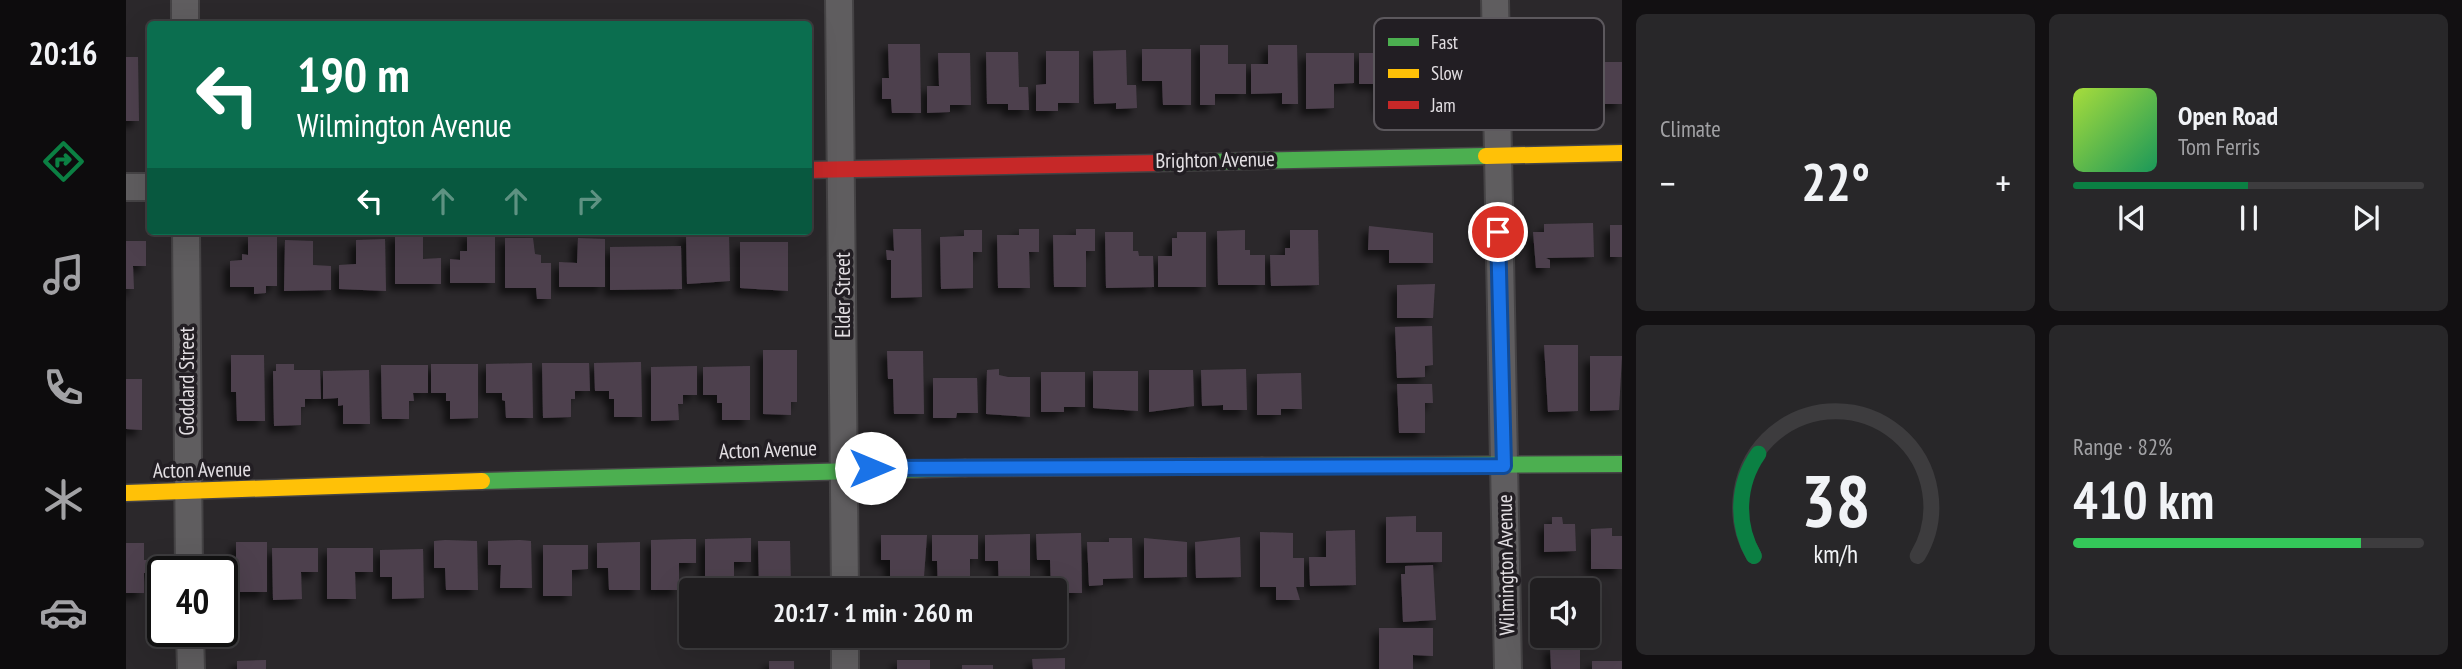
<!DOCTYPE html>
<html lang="en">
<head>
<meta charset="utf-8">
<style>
  :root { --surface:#201e20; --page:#282729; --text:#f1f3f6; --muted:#a2a2a5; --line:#3d3c3e; --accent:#0b8043 }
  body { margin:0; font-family:"PT Sans Narrow",sans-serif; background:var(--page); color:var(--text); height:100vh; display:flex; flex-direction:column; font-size:26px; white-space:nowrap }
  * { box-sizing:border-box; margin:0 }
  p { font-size:23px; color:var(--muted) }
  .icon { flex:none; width:38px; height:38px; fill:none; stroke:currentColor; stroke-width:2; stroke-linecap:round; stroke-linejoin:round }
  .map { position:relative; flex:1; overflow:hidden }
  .panel { display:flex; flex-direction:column; gap:14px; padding:14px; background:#121012; width:840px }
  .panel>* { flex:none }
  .guide { position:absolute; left:21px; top:21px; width:665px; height:214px; border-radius:7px; box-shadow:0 7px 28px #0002,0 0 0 2px var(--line); background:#0b6e4f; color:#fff; overflow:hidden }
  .fabs { position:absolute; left:1404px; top:578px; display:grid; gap:14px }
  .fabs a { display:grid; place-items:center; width:70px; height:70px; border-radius:7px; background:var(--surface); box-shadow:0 7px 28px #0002,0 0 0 2px var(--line); font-size:35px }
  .speed { position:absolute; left:21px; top:556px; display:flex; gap:14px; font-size:35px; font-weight:700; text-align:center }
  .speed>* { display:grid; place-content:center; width:91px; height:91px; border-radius:50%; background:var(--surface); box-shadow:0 7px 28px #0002,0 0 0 2px var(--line); line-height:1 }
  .speed .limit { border:4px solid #111; border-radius:10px; background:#fff; color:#111 }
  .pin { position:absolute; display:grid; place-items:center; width:60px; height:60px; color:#fff; margin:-30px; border:4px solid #fff; border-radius:50%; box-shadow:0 2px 7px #0007 }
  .me { position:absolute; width:77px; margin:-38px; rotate:90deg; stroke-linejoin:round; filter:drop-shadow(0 0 5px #0008) }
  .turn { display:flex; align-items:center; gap:24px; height:147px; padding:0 35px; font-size:32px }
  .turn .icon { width:91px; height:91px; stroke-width:2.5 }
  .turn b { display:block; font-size:49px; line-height:60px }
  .lanes { display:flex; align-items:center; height:66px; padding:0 35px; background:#0003; justify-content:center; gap:35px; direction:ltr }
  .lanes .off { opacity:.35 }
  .big { font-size:52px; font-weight:600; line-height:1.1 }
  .panel .widget { flex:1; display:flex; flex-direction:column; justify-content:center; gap:10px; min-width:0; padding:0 24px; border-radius:10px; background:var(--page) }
  .panel .dial { align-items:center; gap:0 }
  .dial svg { height:182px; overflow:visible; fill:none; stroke:var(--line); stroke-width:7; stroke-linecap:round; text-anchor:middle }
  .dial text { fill:var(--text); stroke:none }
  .song { display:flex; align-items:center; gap:21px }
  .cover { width:84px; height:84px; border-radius:10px; background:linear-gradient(135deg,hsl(80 70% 55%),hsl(150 70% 35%)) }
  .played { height:7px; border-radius:4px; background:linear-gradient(90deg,var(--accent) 50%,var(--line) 50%) }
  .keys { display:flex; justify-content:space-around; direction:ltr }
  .heat { display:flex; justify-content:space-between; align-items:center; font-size:38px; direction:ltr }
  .charge { height:10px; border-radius:5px; background:linear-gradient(90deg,#34c759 82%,var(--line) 0) }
  .panel .tiles { flex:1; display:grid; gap:14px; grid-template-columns:repeat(2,1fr) }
  .trip { position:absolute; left:553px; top:578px; width:388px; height:70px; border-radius:7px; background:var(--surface); box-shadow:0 7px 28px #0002,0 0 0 2px var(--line); font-weight:600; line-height:70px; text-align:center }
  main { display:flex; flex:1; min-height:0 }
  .dock { display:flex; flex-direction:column; width:126px; justify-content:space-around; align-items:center; background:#0d0c0d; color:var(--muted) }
  .dock .icon { width:49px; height:49px }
  .dock .current { color:var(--accent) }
  .dock b { font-size:32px; color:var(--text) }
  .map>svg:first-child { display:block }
  .building { fill:#4e414e; filter:url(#shadow) }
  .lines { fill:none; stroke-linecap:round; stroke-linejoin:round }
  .street-casing { stroke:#454345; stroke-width:30 }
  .fast-casing { stroke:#454345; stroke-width:19 }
  .slow-casing { stroke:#454345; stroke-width:19 }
  .jam-casing { stroke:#454345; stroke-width:19 }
  .street { stroke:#5f5d5f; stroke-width:26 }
  .fast { stroke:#4caf50; stroke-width:16 }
  .slow { stroke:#ffc107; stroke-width:16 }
  .jam { stroke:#c62828; stroke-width:16 }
  .route-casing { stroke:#114b97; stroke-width:18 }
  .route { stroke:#1a73e8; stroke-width:12 }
  .labels { text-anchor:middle; stroke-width:7; stroke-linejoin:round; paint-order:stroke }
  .street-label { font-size:21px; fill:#e3dfe3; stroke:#221e23 }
  .key { fill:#221e23; stroke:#5c585d; stroke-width:2 }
  .key-label { font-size:19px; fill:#e3dfe3 }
</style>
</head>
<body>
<main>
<nav class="dock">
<b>20:16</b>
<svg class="icon current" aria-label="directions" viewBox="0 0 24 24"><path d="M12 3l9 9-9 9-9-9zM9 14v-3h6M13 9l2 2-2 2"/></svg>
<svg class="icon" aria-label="music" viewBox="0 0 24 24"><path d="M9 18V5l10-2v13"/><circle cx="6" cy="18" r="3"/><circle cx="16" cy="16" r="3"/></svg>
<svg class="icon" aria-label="phone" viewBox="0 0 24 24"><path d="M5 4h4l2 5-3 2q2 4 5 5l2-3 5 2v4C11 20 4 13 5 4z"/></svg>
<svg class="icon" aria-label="climate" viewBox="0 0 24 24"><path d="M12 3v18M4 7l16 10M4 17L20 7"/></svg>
<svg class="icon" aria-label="car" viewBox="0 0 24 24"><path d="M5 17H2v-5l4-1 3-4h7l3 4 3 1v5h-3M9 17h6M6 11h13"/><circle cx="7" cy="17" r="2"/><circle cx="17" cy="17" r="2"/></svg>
</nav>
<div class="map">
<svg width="1496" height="669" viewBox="0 0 1496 669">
  <defs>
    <filter id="shadow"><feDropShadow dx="-6" dy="6" stdDeviation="3.5" flood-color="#0009"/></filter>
  </defs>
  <rect width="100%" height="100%" fill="#2b282b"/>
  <!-- building -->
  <path class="building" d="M762,44h32l1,69h-29l-1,-14h-9v-21h7z
    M1074,45h28v19h18v30h-31v11h-15z
    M1142,45h29l1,59h-16v-11l-31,1v-30h17z
    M1016,49h49v56h-28l-1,-24h-20z
    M1000,50l1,35h9l1,23 -21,1v-6l-22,1 -1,-53z
    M920,51h33v52h-21v8h-22v-26l10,-1z
    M860,52h32l1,35h9l1,23h-21v-6h-21z
    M812,53h32l1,52h-21v7l-23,1v-27h12z
    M1180,53h48v30l-20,1v24l-28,1z
    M1233,53h48v54h-28v-23h-20z
    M0,57h12l1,64h-13z
    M1475,62h21v42h-21z
    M1467,223l1,34 -48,1 4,2v8h-14l-3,-36h11v-8z
    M1484,225h12v32h-12z
    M1243,226l64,7v30h-44v-13h-21z
    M767,229h28l1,68 -31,1v-38h-4l-1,-10 8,1z
    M893,229h20v23h-10l1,36h-32l-1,-53h22z
    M950,229h19v22h-9v36h-32l-1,-52h23z
    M838,230h18v22h-9v36l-32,1 -1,-52 24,-1z
    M1119,230v20h5v5h15v30h-47l-1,-54z
    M1164,230h28l1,55 -48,1 -1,-31h15v-7h5z
    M979,232h28v19h5l1,5h14l1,31 -48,1z
    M1051,232h29v55h-48v-31h14v-18h5z
    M341,233h28v50h-45v-24l10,1v-9h7z
    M269,234h28v25l18,-1v26h-46z
    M560,234h43l1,47 -43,3z
    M151,235v51h-11v7l-12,1v-7h-24v-26l12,-1v-6l6,1v-19z
    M379,238h28l2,16 6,1v8h10v36h-14l-1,-11h-31z
    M452,238l27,1v48h-46v-25l18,1z
    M259,239l1,52 -47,-2v-24l17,-1v-24z
    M159,240l28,1v24l18,1v24l-47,1z
    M0,241h20v25h-13l1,23h-8z
    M614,242h48v49l-48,-3z
    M555,246l1,43 -72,1v-43z
    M1309,284l-2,34h-36v-33z
    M1306,326l1,39 -8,1v11l-28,1 -2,-51z
    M1418,345h34v66l-30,1z
    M637,350h34v52h-6v13l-28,-1z
    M761,351h36l1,63h-30l-1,-35h-5z
    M105,355h33l1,66h-28l-1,-29h-5z
    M1464,356h32l-3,54 -29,1z
    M515,362l1,55h-28v-18h-5v-8h-14l-1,-28z
    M406,363l1,55h-27l-1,-17 -3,-1v-7h-16v-29z
    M416,363h47l1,28h-15v8h-4v18l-28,1z
    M150,364h18v6h26l1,29h-16v8h-4v18l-27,1 -1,-55h3z
    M305,364h47v54l-28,1v-18h-4v-8h-15z
    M255,365h47v28h-15l1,8h-5v18h-27z
    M571,366v29h-14v9h-5l1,16 -28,1v-54z
    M624,366v54h-28v-17h-5v-8h-14v-28z
    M873,369v6l9,2h22v40l-44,-3 1,-44z
    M1120,369l1,41h-24v-5l-21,1 -1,-36z
    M243,370l1,54h-27v-19l-5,1v-8l-15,1v-28z
    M1023,370h44l1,36 -45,6z
    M967,371h45v40l-45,-3z
    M915,372h44v35h-21v5h-23z
    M1175,373l1,36h-21v6h-24v-41z
    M807,378h44l1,35h-21l-1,5h-23z
    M0,379h16v51l-16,-1z
    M1271,384h35l1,19h-8v30h-26z
    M1290,516v16h26v30l-56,1v-46z
    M1426,517h10l1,7h12l1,27 -32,1v-28h8z
    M1486,528v8h10v33h-31v-40z
    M1229,530l1,55 -46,1 -1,-29h17v-26z
    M1134,532l33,1v25h11v29h-8l4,13h-24v-13h-16z
    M955,533l1,60h-27v-3h-4l-1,-30h-13l-1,-26z
    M904,534v56h-31l-1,-29h-13v-26z
    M755,535h46l-4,55h-33v-30h-9z
    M806,535h46v24h-8v20h5v10l-37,1 -1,-29h-5z
    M1114,537l1,40 -45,1 -1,-36z
    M625,538v24h-17v27h-29v-50z
    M983,538h23l1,40 -30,1v6l-14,1 -2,-44h22z
    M1018,538l43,4v35l-43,1z
    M559,539h11v24h-17v27h-28v-50z
    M319,540l32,1 1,49h-32l-1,-22h-11v-27z
    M394,540l11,1 1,47h-32l1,-23h-13v-24z
    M632,541h32l1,46 -5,3 -27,-3z
    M110,542h31v50h-28v10h-15v-27h12z
    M514,542v48h-31l-1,-22h-11v-25z
    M0,543h18v17h9v13h-9v20h-18z
    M417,545h45v24l-16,1v26h-29z
    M146,548h46v24h-17l1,27 -29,1z
    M201,548h46v24h-18l1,27h-29z
    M297,549l1,49 -32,1v-22h-12v-27z
    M1307,565l3,55 -33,2 -2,-48h4v-8z
    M1253,628h54v28l-20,-1v14h-34z
    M1424,646h30v23h-29z
    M939,658v11h-32l-1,-10z
    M140,660v9h-29v-8z
    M771,660h33v9h-33z
    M643,661h25v8h-25z
    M1466,661h30v8h-30z
    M836,665h31v4h-31z"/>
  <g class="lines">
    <!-- street casing -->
    <g class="street-casing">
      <path id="street" d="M59,0v24
        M713,0l6,590
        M1369,0l13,669
        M0,187h24
        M60,231l3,341
        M64,632l1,37
        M719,635v34"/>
    </g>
    <!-- fast casing -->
    <g class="fast-casing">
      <path id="fast" d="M1032,163l328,-7
        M1136,466l360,-2
        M356,481l483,-13"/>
    </g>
    <!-- slow casing -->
    <g class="slow-casing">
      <path id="slow" d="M1360,156l136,-3
        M839,468l297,-2
        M0,493l356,-12"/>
    </g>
    <!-- jam casing -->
    <g class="jam-casing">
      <path id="jam" d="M682,170l350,-7"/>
    </g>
    <!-- street -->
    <use href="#street" class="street"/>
    <!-- fast -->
    <use href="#fast" class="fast"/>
    <!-- slow -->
    <use href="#slow" class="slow"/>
    <!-- jam -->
    <use href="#jam" class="jam"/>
  </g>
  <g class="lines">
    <!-- route casing -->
    <g class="route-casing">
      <path id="route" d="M745,468l633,-2 -6,-234"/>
    </g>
    <!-- route -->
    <use href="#route" class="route"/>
  </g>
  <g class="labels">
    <!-- street labels -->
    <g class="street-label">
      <text transform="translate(1089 160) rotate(-1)" y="7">Brighton Avenue</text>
      <text transform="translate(717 295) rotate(-90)" y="7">Elder Street</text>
      <text transform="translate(61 381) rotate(-90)" y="7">Goddard Street</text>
      <text transform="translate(642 450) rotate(-2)" y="7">Acton Avenue</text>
      <text transform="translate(76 470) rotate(-1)" y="7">Acton Avenue</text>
      <text transform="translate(1380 565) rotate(-91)" y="7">Wilmington Avenue</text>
    </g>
  </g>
  <!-- legend -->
  <rect x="1248" y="18" width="230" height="112" rx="10" class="key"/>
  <rect x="1262" y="38" width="31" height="8" fill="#4caf50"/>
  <rect x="1262" y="69" width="31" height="9" fill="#ffc107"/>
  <rect x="1262" y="101" width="31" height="8" fill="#c62828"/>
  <g class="key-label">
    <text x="1305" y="49">Fast</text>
    <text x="1305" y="80">Slow</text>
    <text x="1305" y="112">Jam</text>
  </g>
</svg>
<div class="fabs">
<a><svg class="icon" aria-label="sound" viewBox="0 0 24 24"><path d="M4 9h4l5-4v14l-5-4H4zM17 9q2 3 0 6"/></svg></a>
</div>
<div class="speed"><div class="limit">40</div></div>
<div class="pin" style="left:1372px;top:232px;background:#d93025"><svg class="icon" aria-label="arrive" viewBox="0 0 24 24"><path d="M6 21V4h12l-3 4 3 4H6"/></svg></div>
<svg class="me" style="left:745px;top:468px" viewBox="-20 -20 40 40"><circle r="19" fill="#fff"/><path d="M0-13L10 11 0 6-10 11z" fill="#1a73e8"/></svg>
<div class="trip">20:17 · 1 min · 260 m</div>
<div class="guide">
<div class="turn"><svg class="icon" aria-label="left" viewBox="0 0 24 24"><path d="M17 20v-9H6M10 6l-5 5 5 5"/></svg><div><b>190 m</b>Wilmington Avenue</div></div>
<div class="lanes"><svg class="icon" aria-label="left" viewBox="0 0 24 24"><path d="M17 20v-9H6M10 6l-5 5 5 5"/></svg><svg class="icon off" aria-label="ahead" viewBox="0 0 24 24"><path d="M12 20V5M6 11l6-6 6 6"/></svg><svg class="icon off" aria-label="ahead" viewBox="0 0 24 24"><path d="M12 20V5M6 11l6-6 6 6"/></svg><svg class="icon off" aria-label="right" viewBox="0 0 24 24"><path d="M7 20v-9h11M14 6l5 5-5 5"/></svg></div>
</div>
</div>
<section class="panel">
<div class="tiles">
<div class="widget"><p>Climate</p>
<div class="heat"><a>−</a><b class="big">22°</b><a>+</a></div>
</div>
<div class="widget">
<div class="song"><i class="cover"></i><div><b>Open Road</b><p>Tom Ferris</p></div></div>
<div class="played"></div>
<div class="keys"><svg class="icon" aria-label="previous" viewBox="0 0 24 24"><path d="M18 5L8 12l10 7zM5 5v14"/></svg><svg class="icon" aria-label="pause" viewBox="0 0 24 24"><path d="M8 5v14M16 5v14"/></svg><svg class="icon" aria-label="next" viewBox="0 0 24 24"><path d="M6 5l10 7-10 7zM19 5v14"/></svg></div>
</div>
<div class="widget dial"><svg viewBox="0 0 100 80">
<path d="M14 69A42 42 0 1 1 86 69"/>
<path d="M14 69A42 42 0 0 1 16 24" stroke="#0b8043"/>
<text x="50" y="56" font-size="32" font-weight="700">38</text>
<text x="50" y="72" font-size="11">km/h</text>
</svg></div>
<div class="widget"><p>Range · 82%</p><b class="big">410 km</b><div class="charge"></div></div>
</div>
</section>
</main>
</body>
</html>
